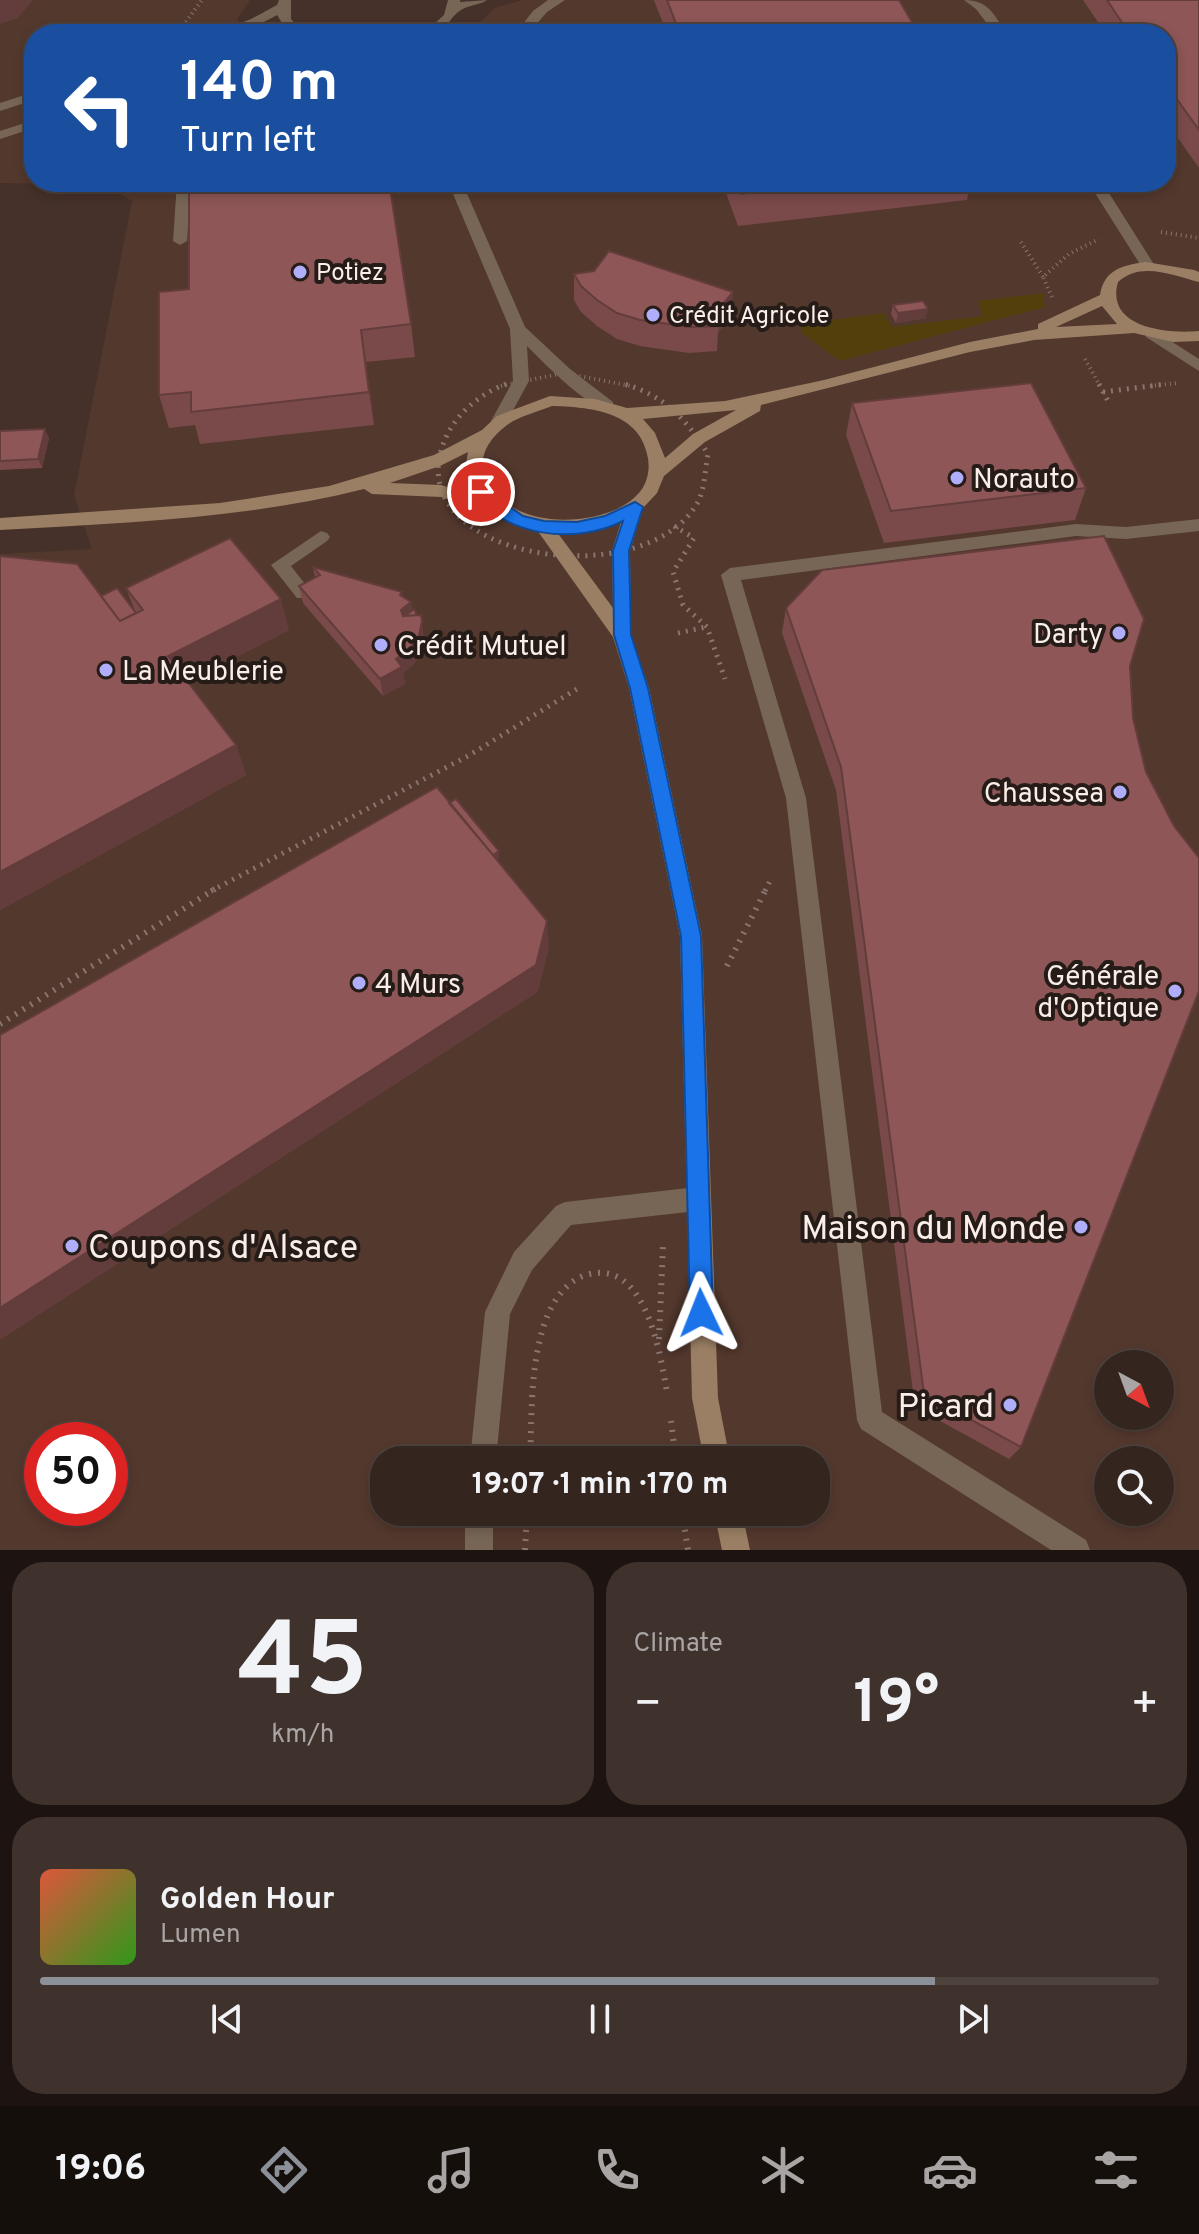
<!DOCTYPE html>
<html lang="en">
<head>
<meta charset="utf-8">
<style>
  :root { --surface:#34251f; --page:#3f312c; --text:#f1f3f6; --muted:#a9a5a4; --line:#4e423d; --accent:#8c9099 }
  body { margin:0; font-family:Overpass,sans-serif; background:var(--page); color:var(--text); height:100vh; display:flex; flex-direction:column; font-size:30px; white-space:nowrap }
  * { box-sizing:border-box; margin:0 }
  p { font-size:26px; color:var(--muted) }
  .icon { flex:none; width:44px; height:44px; fill:none; stroke:currentColor; stroke-width:2; stroke-linecap:round; stroke-linejoin:round }
  .map { position:relative; height:1550px; overflow:hidden }
  .details { display:flex; flex-direction:column; gap:12px; padding:12px; background:#1d1411; flex:1 }
  .details>* { flex:none }
  .guide { position:absolute; left:24px; top:24px; width:1152px; height:168px; border-radius:32px; box-shadow:0 4px 12px #0003,0 0 0 2px var(--line); background:#1a4fa0; color:#fff; overflow:hidden }
  .needle { width:52px; rotate:139deg }
  .buttons { position:absolute; left:1094px; top:1350px; display:grid; gap:16px }
  .buttons a { display:grid; place-items:center; width:80px; height:80px; border-radius:50%; background:var(--surface); box-shadow:0 4px 12px #0003,0 0 0 2px var(--line); font-size:40px }
  .speed { position:absolute; left:24px; top:1422px; display:flex; gap:16px; font-size:40px; font-weight:700; text-align:center }
  .speed>* { display:grid; place-content:center; width:104px; height:104px; border-radius:50%; background:var(--surface); box-shadow:0 4px 12px #0003,0 0 0 2px var(--line); line-height:1 }
  .speed .limit { border:12px solid #d22; background:#fff; color:#111 }
  .pin { position:absolute; display:grid; place-items:center; width:68px; height:68px; color:#fff; margin:-34px; border:4px solid #fff; border-radius:50%; box-shadow:0 2px 8px #0007 }
  .me { position:absolute; width:88px; margin:-44px; rotate:358deg; stroke-linejoin:round; filter:drop-shadow(0 0 6px #0008) }
  .turn { display:flex; align-items:center; gap:28px; height:168px; padding:0 24px; font-size:36px }
  .turn .icon { width:104px; height:104px; stroke-width:2.5 }
  .turn b { display:block; font-size:56px; line-height:68px }
  .big { font-size:60px; font-weight:700; line-height:1.1 }
  .details .widget { flex:1; display:flex; flex-direction:column; justify-content:center; gap:12px; min-width:0; padding:0 28px; border-radius:32px; background:var(--page) }
  .details .dial { align-items:center; gap:0 }
  .dial b { font-size:104px; line-height:1 }
  .song { display:flex; align-items:center; gap:24px }
  .cover { width:96px; height:96px; border-radius:12px; background:linear-gradient(135deg,hsl(10 70% 55%),hsl(110 70% 35%)) }
  .played { height:8px; border-radius:4px; background:linear-gradient(90deg,var(--accent) 80%,var(--line) 80%) }
  .keys { display:flex; justify-content:space-around; direction:ltr }
  .heat { display:flex; justify-content:space-between; align-items:center; font-size:44px; direction:ltr }
  .details .tiles { flex:1; display:grid; gap:12px; grid-template-columns:1fr 1fr }
  .widget:last-child { grid-column:span 2 }
  .trip { position:absolute; left:370px; top:1446px; width:460px; height:80px; border-radius:32px; background:var(--surface); box-shadow:0 4px 12px #0003,0 0 0 2px var(--line); font-weight:700; line-height:80px; text-align:center }
  .menu { display:flex; height:128px; justify-content:space-around; align-items:center; background:#150f0c; color:var(--muted) }
  .menu .icon { width:56px; height:56px }
  .menu .selected { color:var(--accent) }
  .menu b { font-size:36px; color:var(--text) }
  .map>svg:first-child { display:block }
  .built { fill:#53382d; fill-rule:evenodd }
  .green { fill:#51400c }
  .lines { fill:none; stroke-linecap:round; stroke-linejoin:round }
  .path-far2 { stroke:#88766f; stroke-width:4; stroke-dasharray:1 4; stroke-linecap:butt }
  .path-far1 { stroke:#88766f; stroke-width:5; stroke-dasharray:2 6; stroke-linecap:butt }
  .path { stroke:#88766f; stroke-width:6; stroke-dasharray:2 7; stroke-linecap:butt }
  .lane { fill:#765; fill-rule:evenodd }
  .street { fill:#765; fill-rule:evenodd }
  .secondary { fill:#9a7f64; fill-rule:evenodd }
  .wall { fill:#7a4a4a }
  .shaded-wall { fill:#633c3c }
  .building { fill:#8e5656; stroke:#633c3c; stroke-width:2 }
  .route { fill:#1a73e8; stroke:#114b97; stroke-width:2 }
  .poi-dot { fill:#b0aefa; stroke:#251c18; stroke-width:3 }
  .labels { text-anchor:middle; stroke-width:8; stroke-linejoin:round; paint-order:stroke }
  .far-poi-label { font-size:24px; fill:#fbede8; stroke:#251c18; text-anchor:start }
  .poi-label { font-size:28px; fill:#fbede8; stroke:#251c18; text-anchor:start }
  .near-poi-label { font-size:34px; fill:#fbede8; stroke:#251c18; text-anchor:end }
</style>
</head>
<body>
<div class="map">
<svg width="1199" height="1550" viewBox="0 0 1199 1550">
  <rect width="100%" height="100%" fill="#453129"/>
  <!-- built -->
  <path class="built" d="M0,0h250l-13,19 12,15h-215v148h1132v-148h-698l27,-26 27,-8h677v1550h-1199v-996l92,-5 -18,-54 58,-294 -26,-16 -106,-2zM1108,1364h52v52h-52zM42,1440h68v68h-68zM384,1460h432v52h-432zM1108,1460h52v52h-52z"/>
  <!-- green -->
  <path class="green" d="M1043,293l2,14 -205,54 -38,-28 -2,-9 84,-11 8,14 91,-11 -5,-15z"/>
  <g class="lines">
    <!-- path-far2 -->
    <path class="path-far2" d="M177,34l25,-34
      M1161,232l38,6
      M1021,242l22,35
      M1052,297l-9,-20 26,-23 30,-15
      M1085,359l15,27
      M501,386l63,-13 67,13
      M1150,386l27,-3"/>
    <!-- path-far1 -->
    <path class="path-far1" d="M506,384c-24,9 -47,27 -59,51 -59,123 197,164 251,67 7,-14 7,-33 10,-48 -21,-34 -44,-59 -84,-70
      M1099,384l9,17
      M1103,392l63,-8
      M674,526l20,12 -21,34 10,33 24,22 18,52
      M678,633l28,-6
      M211,891l257,-135 112,-69
      M765,891l6,-12"/>
    <!-- path -->
    <path class="path" d="M727,966l39,-77
      M0,1024l215,-135
      M659,1339l4,-93
      M671,1421l5,39
      M530,1460c2,-44 0,-92 14,-135 7,-21 20,-43 42,-50 60,-18 74,79 81,117
      M682,1512l6,38
      M525,1550l2,-38"/>
    <!-- lane -->
    <path class="lane" d="M548,0h17l-18,12 -19,22h-13l18,-23z
      M964,0c25,0 30,15 43,34h-12l-19,-25z
      M437,24h8l20,10h-17l-11,-4z
      M34,120v8l-34,11v-8z
      M177,182h14l-4,59 -7,4 -7,-4z
      M1088,182h14l53,84 -2,3h-10z
      M1199,519v12l-73,8 -50,-3 -335,44 65,218 76,614 204,128 4,10h-39l-190,-121 -4,-9 -71,-622 -65,-223 9,-7 346,-44 50,3z
      M321,531l6,2 3,4 -3,4 -36,25 21,27 -3,5h-12l-26,-33z"/>
    <!-- street -->
    <path class="street" d="M279,0h12v19l13,15h-15l-12,-19c-21,12 -42,19 -66,19l40,-15 26,-14z
      M448,0h12v2l27,-2c-7,5 -18,5 -26,10 -17,11 -10,24 -38,24l21,-19z
      M34,92v8l-34,11v-8z
      M448,182h14l63,145 45,42 43,33v8c-20,4 -71,-49 -86,-64l2,35 -24,44h-12l-2,-4 22,-40 -3,-52z
      M1152,329l47,30v12l-53,-34v-6z
      M697,1187l9,4 3,8 -3,8 -9,4 -126,14 -39,45 -22,44 -14,146h-26l15,-148 29,-60 42,-46 9,-4z
      M465,1512h28v38h-28z"/>
    <!-- secondary -->
    <path class="secondary" d="M1146,262l48,8 5,2v10c-26,-7 -59,-21 -81,0 -13,46 49,52 81,49v10l-26,1 -39,-9 -100,7 -64,12 -209,53 -1,6 -55,31 -41,34 -7,17 -14,15 -13,43 1,84 18,53 53,248 16,462 12,62h-26l-12,-62 -12,-462 -51,-248 -16,-51 -76,-107 -34,-11 -7,-6 -55,-16 -69,-3 -8,-5c-119,30 -242,34 -364,41v-12l220,-15 109,-17 105,-31 48,-25 15,-14 53,-20 45,3 32,9 98,-7 99,-21 146,-38 68,-13v-5l62,-29c4,-25 22,-30 46,-33zM1102,306l15,18 -61,3zM552,406c36,1 86,5 95,48 3,11 2,24 -5,35 -24,35 -102,40 -134,15 -32,-25 -35,-53 -1,-79 12,-9 31,-13 45,-19zM736,410l-43,24 -28,24 -10,-25 -12,-14zM468,452l-3,18 12,26 -36,-11 -51,-2 50,-17zM622,519l-10,32 1,57 -56,-76h27z
      M714,1512h28l8,38h-28z"/>
  </g>
  <!-- wall -->
  <path class="wall" d="M654,0h245l20,34h-252z
    M1083,0h116v168l-33,-47v-87h-60z
    M722,182h261l-1,4 -13,2 -2,12 -229,26z
    M374,190l37,134 4,33 -49,5 8,63 -174,19 -5,-19 -26,3 -10,-33 30,-106z
    M574,274l159,18 -3,26 -12,15 -1,18 -28,2 -49,-7 -23,-7 -20,-13 -16,-14 -7,-12z
    M893,305l33,13 -30,5 -5,-9z
    M852,403l234,85 -11,32 -191,23 -38,-108z
    M0,431l49,7 -7,30 -42,2z
    M0,556l101,40 34,15 -9,-23 163,42 -101,52 48,63 10,30 -246,135z
    M313,567l90,29 8,6 1,8 12,28 -3,15 -8,12 -10,8 2,11 -22,12 -80,-93 -4,-17 16,-9z
    M786,608l344,58 -109,781 -12,12 -94,-52 -79,-617 -54,-157z"/>
  <!-- shaded-wall -->
  <path class="shaded-wall" d="M0,0h33l-15,18 -18,6z
    M971,182h12l-1,4 -13,2z
    M733,292l-3,26 -12,15 1,-7 -6,-10z
    M928,309l-2,9 -30,5 2,-10z
    M361,330l5,32 8,63 -5,-33z
    M45,429l4,9 -7,30 -4,-9z
    M402,592l2,15 7,-5 3,17 -12,-1 -2,-23z
    M281,599l8,31 -110,57 -11,-31z
    M422,621l2,17 -3,15 -8,12 -10,8 2,11 -22,12 -3,-17z
    M236,745l10,30 -246,135v-38z
    M499,851v8l-15,10 -1,-8z
    M547,921l2,27 -11,44 -538,348v-32z"/>
  <!-- building -->
  <path class="building" d="M667,0h232l20,34h-239z
    M1107,0h92v130l-33,-46v-50h-52l-4,-6 15,-1z
    M189,182h183l1,8 17,-2 21,136 -50,6 8,62 -178,20v-20l-32,3v-103l30,-3z
    M737,182h106l-102,12z
    M609,251l124,41 -20,24 6,10 -29,1 -50,-7 -23,-7 -20,-13 -16,-14 -7,-12 20,-3z
    M923,301l5,8 -30,4 -5,-8z
    M1031,383l55,105 -195,23 -39,-108z
    M45,429l-7,30 -38,2v-30z
    M1104,536l40,83 -14,47 3,52 13,54 28,54 25,32v133l-178,456 -97,-53 -83,-627 -55,-159 36,-38z
    M230,538l51,61 -113,57 68,89 -236,127v-316l77,8 43,57 23,-11 -17,-22z
    M313,567l89,25 -2,3 11,7 -10,8 2,6 18,-1 1,6 -3,15 -9,12 -14,11 6,8 -22,12 -81,-93 21,-11z
    M117,588l19,25 -16,8 -19,-25z
    M414,609l3,6 -12,1z
    M437,787l110,134 -11,44 -536,343v-273z
    M456,799l43,52 -6,4 -44,-52z"/>
  <!-- route -->
  <path class="route" d="M481,487l42,29 21,5 33,1 28,-6 30,-14 8,5 -14,44 2,84 17,53 53,248 12,377 -3,8 -9,4 -8,-4 -3,-8 -9,-377 -51,-248 -16,-53 -1,-84 10,-30c-47,24 -119,16 -150,-29z"/>
  <!-- markers -->
  <g class="poi-dot">
    <circle cx="300" cy="272" r="8"/>
    <circle cx="653" cy="315" r="8"/>
    <circle cx="957" cy="478" r="8"/>
    <circle cx="1119" cy="633" r="8"/>
    <circle cx="381" cy="645" r="8"/>
    <circle cx="106" cy="670" r="8"/>
    <circle cx="1120" cy="792" r="8"/>
    <circle cx="359" cy="983" r="8"/>
    <circle cx="1175" cy="991" r="8"/>
    <circle cx="1081" cy="1227" r="8"/>
    <circle cx="72" cy="1246" r="8"/>
    <circle cx="1010" cy="1405" r="8"/>
  </g>
  <g class="labels">
    <!-- far-poi labels -->
    <g class="far-poi-label">
      <text x="316" y="280">Potiez</text>
      <text x="669" y="323">Crédit Agricole</text>
    </g>
    <!-- poi labels -->
    <g class="poi-label">
      <text x="973" y="488">Norauto</text>
      <text x="1103" y="643" text-anchor="end">Darty</text>
      <text x="397" y="655">Crédit Mutuel</text>
      <text x="122" y="680">La Meublerie</text>
      <text x="1104" y="802" text-anchor="end">Chaussea</text>
      <text x="1159" y="985" text-anchor="end">Générale<tspan x="1159" dy="32">d'Optique</tspan></text>
      <text x="375" y="993">4 Murs</text>
    </g>
    <!-- near-poi labels -->
    <g class="near-poi-label">
      <text x="1065" y="1239">Maison du Monde</text>
      <text x="88" y="1258" text-anchor="start">Coupons d'Alsace</text>
      <text x="994" y="1417">Picard</text>
    </g>
  </g>
</svg>
<div class="buttons">
<a><svg class="needle" viewBox="-14 -14 28 28"><path d="M0-13l5 13h-10z" fill="#e53935"/><path d="M0 13l5-13h-10z" fill="#a9a5a4"/></svg></a>
<a><svg class="icon" aria-label="search" viewBox="0 0 24 24"><circle cx="10" cy="10" r="6"/><path d="M15 15l6 6"/></svg></a>
</div>
<div class="speed"><div class="limit">50</div></div>
<div class="pin" style="left:481px;top:492px;background:#d93025"><svg class="icon" aria-label="arrive" viewBox="0 0 24 24"><path d="M6 21V4h12l-3 4 3 4H6"/></svg></div>
<svg class="me" style="left:701px;top:1313px" viewBox="-20 -20 40 40"><path d="M0-17L14 15 0 8-14 15z" fill="#1a73e8" stroke="#fff" stroke-width="4"/></svg>
<div class="trip">19:07 · 1 min · 170 m</div>
<div class="guide">
<div class="turn"><svg class="icon" aria-label="left" viewBox="0 0 24 24"><path d="M17 20v-9H6M10 6l-5 5 5 5"/></svg><div><b>140 m</b>Turn left</div></div>
</div>
</div>
<section class="details">
<div class="tiles">
<div class="widget dial"><b>45</b><p>km/h</p></div>
<div class="widget"><p>Climate</p>
<div class="heat"><a>−</a><b class="big">19°</b><a>+</a></div>
</div>
<div class="widget">
<div class="song"><i class="cover"></i><div><b>Golden Hour</b><p>Lumen</p></div></div>
<div class="played"></div>
<div class="keys"><svg class="icon" aria-label="previous" viewBox="0 0 24 24"><path d="M18 5L8 12l10 7zM5 5v14"/></svg><svg class="icon" aria-label="pause" viewBox="0 0 24 24"><path d="M8 5v14M16 5v14"/></svg><svg class="icon" aria-label="next" viewBox="0 0 24 24"><path d="M6 5l10 7-10 7zM19 5v14"/></svg></div>
</div>
</div>
</section>
<nav class="menu">
<b>19:06</b>
<svg class="icon selected" aria-label="directions" viewBox="0 0 24 24"><path d="M12 3l9 9-9 9-9-9zM9 14v-3h6M13 9l2 2-2 2"/></svg>
<svg class="icon" aria-label="music" viewBox="0 0 24 24"><path d="M9 18V5l10-2v13"/><circle cx="6" cy="18" r="3"/><circle cx="16" cy="16" r="3"/></svg>
<svg class="icon" aria-label="phone" viewBox="0 0 24 24"><path d="M5 4h4l2 5-3 2q2 4 5 5l2-3 5 2v4C11 20 4 13 5 4z"/></svg>
<svg class="icon" aria-label="climate" viewBox="0 0 24 24"><path d="M12 3v18M4 7l16 10M4 17L20 7"/></svg>
<svg class="icon" aria-label="car" viewBox="0 0 24 24"><path d="M5 17H2v-5l4-1 3-4h7l3 4 3 1v5h-3M9 17h6M6 11h13"/><circle cx="7" cy="17" r="2"/><circle cx="17" cy="17" r="2"/></svg>
<svg class="icon" aria-label="filters" viewBox="0 0 24 24"><path d="M4 7h16M4 17h16"/><circle cx="9" cy="7" r="2"/><circle cx="15" cy="17" r="2"/></svg>
</nav>
</body>
</html>
